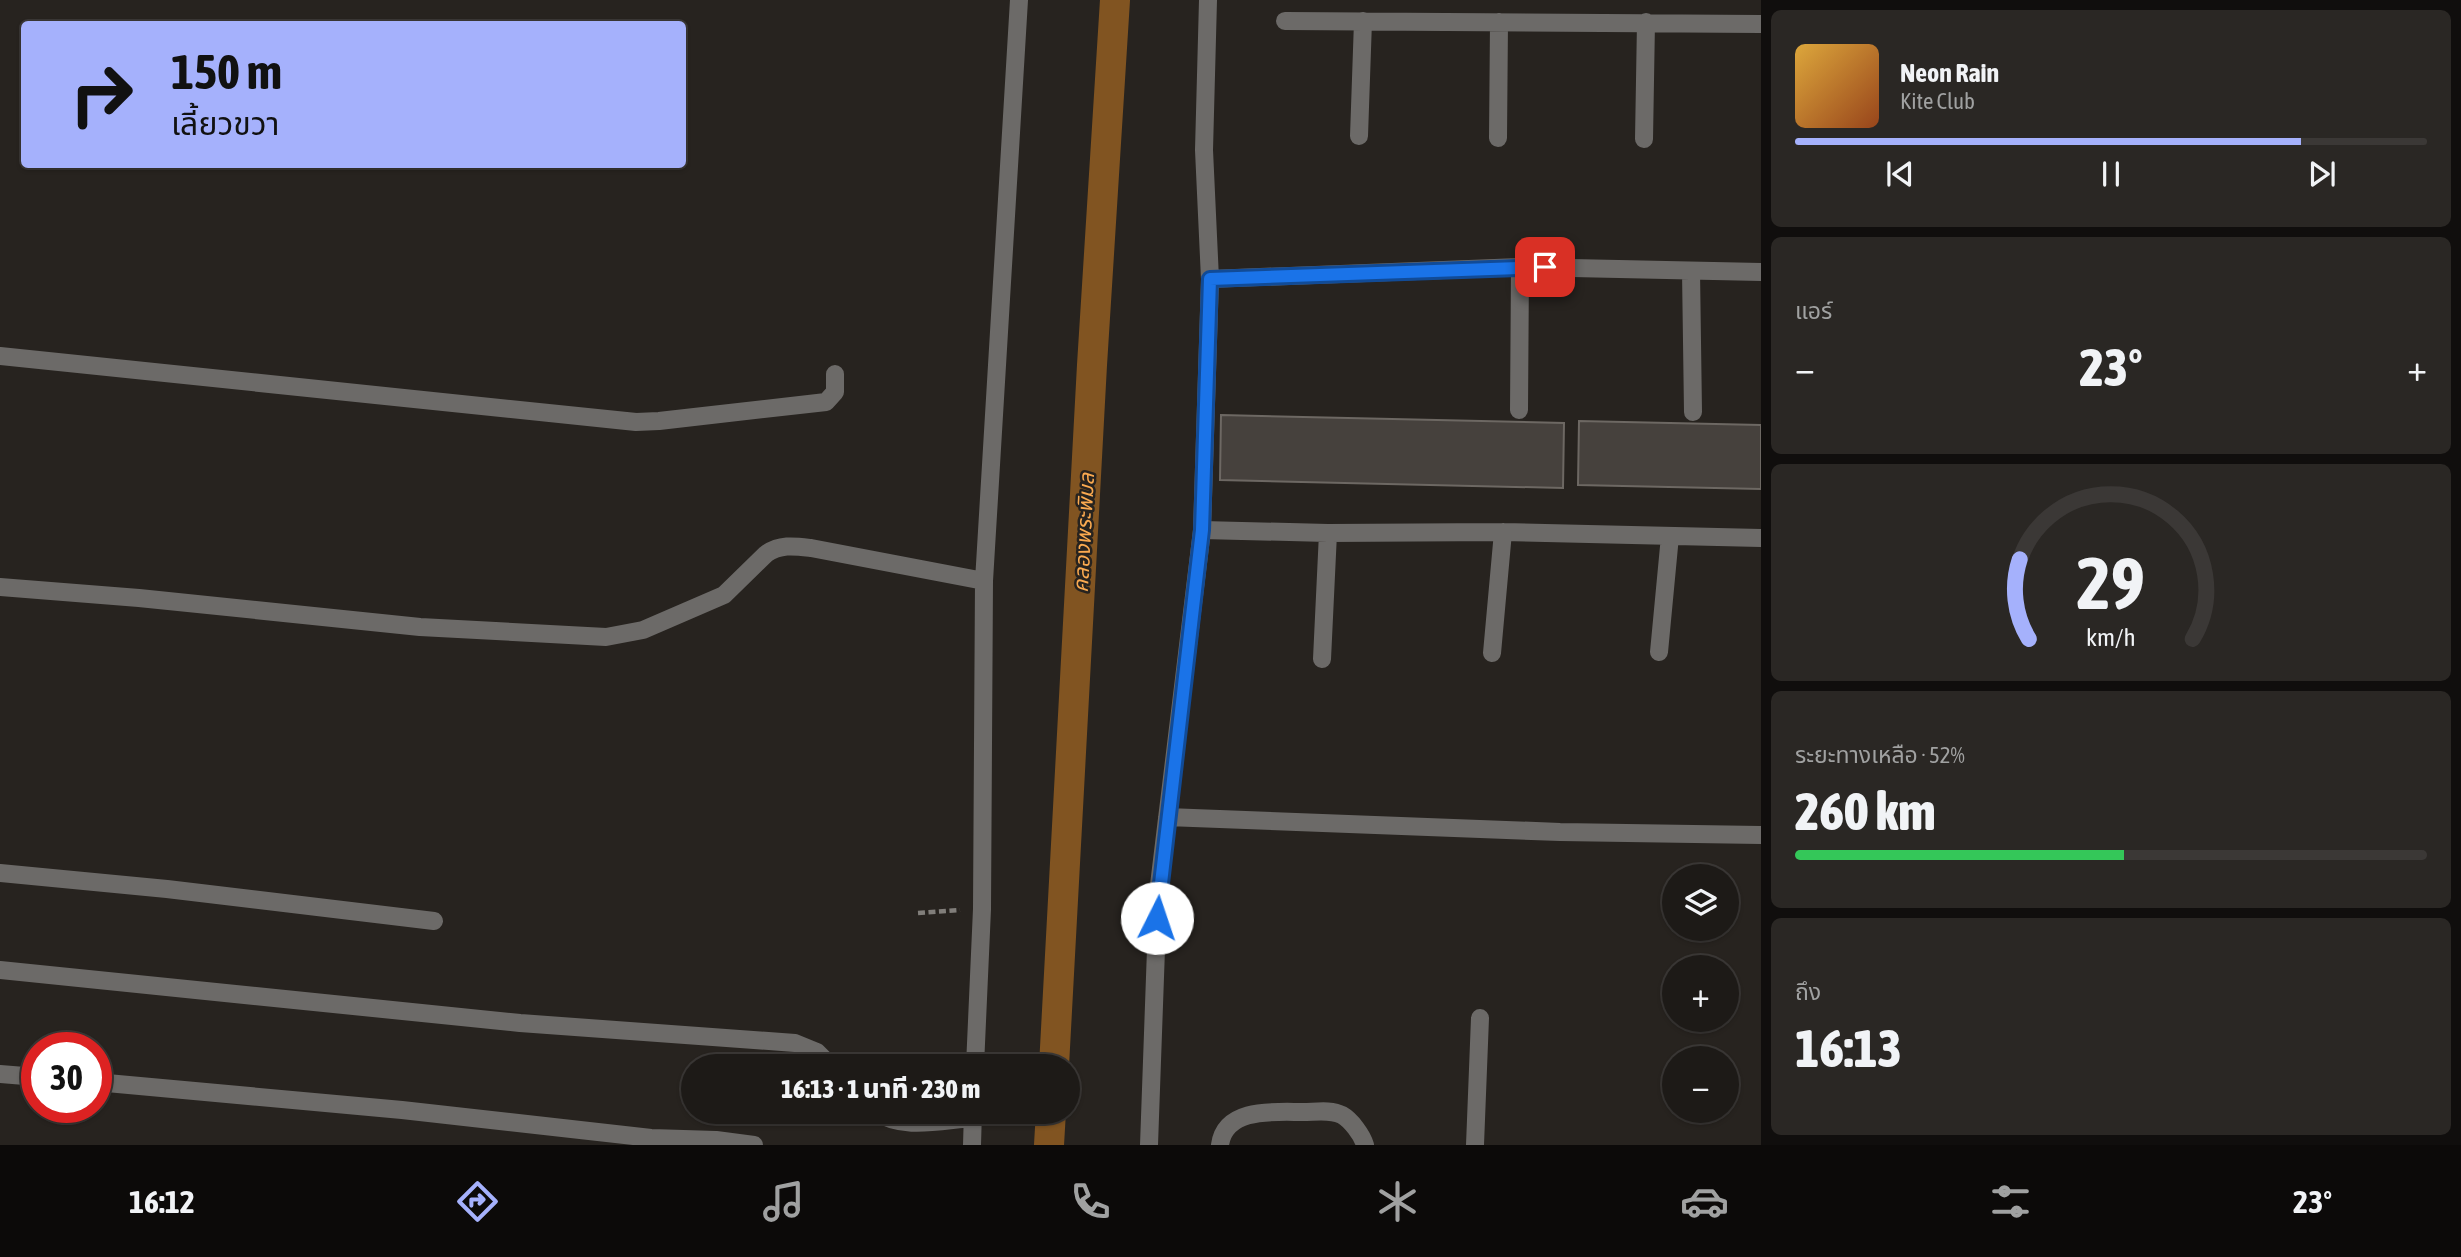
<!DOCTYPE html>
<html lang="th">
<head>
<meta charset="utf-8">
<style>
  :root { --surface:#1d1a17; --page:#2a2724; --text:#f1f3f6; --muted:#a0a1a1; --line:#3b3836; --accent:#a5b1fc }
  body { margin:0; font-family:"Asap Condensed","Noto Sans Thai",sans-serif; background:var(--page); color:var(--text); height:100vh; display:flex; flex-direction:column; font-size:26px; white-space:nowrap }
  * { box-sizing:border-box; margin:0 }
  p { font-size:23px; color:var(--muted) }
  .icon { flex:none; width:38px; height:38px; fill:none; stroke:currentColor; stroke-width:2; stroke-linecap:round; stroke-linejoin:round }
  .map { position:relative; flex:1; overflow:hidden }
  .side { display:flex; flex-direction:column; gap:10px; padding:10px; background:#100e0d; width:700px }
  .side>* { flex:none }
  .top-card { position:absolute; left:21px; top:21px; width:665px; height:147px; border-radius:7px; box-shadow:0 2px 5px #0004,0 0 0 2px var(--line); background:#a5b1fc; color:#111; overflow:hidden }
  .buttons { position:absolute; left:1662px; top:864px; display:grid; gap:14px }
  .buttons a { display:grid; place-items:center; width:77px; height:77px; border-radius:50%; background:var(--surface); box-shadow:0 2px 5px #0004,0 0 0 2px var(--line); font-size:35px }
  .speed { position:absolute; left:21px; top:1032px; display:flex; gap:14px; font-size:35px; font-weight:700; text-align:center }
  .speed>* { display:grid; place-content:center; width:91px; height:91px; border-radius:50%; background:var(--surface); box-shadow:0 2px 5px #0004,0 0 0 2px var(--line); line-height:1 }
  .speed .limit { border:10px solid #d22; background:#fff; color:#111 }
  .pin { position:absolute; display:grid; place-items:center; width:60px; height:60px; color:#fff; margin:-30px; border-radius:14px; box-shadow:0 4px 10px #0006 }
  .me { position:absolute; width:77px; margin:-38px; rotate:4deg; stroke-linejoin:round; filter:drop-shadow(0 0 5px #0008) }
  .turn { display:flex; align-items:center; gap:24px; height:147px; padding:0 35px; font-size:32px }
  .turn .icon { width:91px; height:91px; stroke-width:2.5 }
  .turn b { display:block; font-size:49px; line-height:60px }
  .big { font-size:52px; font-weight:800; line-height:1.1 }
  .side .tile { flex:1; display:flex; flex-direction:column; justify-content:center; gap:10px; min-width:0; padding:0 24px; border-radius:10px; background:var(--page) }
  .side .dial { align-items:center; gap:0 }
  .dial svg { height:182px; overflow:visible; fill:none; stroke:var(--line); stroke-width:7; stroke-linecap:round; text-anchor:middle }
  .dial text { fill:var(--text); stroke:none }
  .song { display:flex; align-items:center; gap:21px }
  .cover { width:84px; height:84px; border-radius:10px; background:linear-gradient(135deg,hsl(40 70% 55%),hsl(20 70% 35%)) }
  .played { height:7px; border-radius:4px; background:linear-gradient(90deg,var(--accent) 80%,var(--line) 80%) }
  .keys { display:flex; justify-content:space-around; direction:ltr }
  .heat { display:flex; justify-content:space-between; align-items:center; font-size:38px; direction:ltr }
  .charge { height:10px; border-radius:5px; background:linear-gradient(90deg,#34c759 52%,var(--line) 0) }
  .trip { position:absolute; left:681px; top:1054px; width:399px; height:70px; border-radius:35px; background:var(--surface); box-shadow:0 2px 5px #0004,0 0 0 2px var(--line); font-weight:800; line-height:70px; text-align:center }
  .dock { display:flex; height:112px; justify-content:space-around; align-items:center; background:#0c0a09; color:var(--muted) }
  .dock .icon { width:49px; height:49px }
  .dock .current { color:var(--accent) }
  .dock b { font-size:32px; color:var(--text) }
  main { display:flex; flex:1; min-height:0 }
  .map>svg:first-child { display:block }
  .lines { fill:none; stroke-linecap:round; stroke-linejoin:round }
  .canal { stroke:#815421; stroke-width:30 }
  .building { fill:#46413d; stroke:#6d6863; stroke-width:2 }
  .path { stroke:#817e7a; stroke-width:4.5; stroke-dasharray:7 3.5; stroke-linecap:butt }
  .minor { stroke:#6c6a68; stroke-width:18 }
  .route-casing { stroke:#114b97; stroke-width:18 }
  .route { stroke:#1a73e8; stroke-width:12 }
  .labels { text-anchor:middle; stroke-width:5; stroke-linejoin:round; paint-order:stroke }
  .water-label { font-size:21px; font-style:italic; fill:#fbaa50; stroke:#27231f }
</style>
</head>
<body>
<main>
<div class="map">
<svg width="1761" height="1145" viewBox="0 0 1761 1145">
  <rect width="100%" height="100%" fill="#27231f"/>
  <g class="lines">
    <!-- canal -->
    <path class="canal" d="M1054,1066l38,-701 23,-365
      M1049,1145l2,-34"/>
  </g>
  <!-- building -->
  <path class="building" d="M1221,415l343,8 -1,65 -343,-8z
    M1579,421l182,4v64l-183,-4z"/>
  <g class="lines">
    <!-- path -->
    <path class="path" d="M918,913l42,-3"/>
    <!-- minor -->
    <path class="minor" d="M1285,21l476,3
      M1359,136l4,-115
      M1498,138l1,-116
      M1644,139l2,-117
      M1691,271l2,141
      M1210,279l310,-12 241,5
      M0,356l636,66 23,-1 167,-19 9,-10v-18
      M1519,410l1,-143
      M1202,530l126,3 175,-1 258,6
      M0,587l139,11 281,29 186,10 37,-7 81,-35 42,-41c14,-10 28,-8 45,-6l173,33
      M1659,652l11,-116
      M1492,653l11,-121
      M1322,659l6,-126
      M1167,817l393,15 201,3
      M0,873l167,16 267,32
      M0,970l520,53 275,20 22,9 14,14
      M975,1066l7,-157 2,-328 35,-581
      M0,1074l37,3
      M96,1082l306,28 249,28 65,2 38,5
      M875,1111c27,20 67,9 98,7
      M972,1145l1,-34
      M1149,1145l9,-252 44,-363 8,-251 -6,-129 4,-150
      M1220,1145c5,-38 55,-33 83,-33 12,0 28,-3 39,3 9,5 20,20 23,30
      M1475,1145l5,-127"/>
  </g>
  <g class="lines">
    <!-- route casing -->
    <g class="route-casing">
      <path id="route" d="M1157,918l45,-388 8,-251 335,-12"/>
    </g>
    <!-- route -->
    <use href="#route" class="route"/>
  </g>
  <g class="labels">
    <!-- water labels -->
    <g class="water-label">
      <text transform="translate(1084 533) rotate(-87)" y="7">คลองพระพิมล</text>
    </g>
  </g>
</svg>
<div class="buttons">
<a><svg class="icon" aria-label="layers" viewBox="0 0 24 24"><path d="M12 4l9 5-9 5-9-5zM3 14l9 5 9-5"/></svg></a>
<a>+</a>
<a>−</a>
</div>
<div class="speed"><div class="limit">30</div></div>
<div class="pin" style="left:1545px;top:267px;background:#d93025"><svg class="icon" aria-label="arrive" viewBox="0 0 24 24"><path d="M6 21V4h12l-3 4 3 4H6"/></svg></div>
<svg class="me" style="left:1157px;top:918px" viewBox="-20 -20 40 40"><circle r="19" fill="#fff"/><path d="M0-13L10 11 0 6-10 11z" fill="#1a73e8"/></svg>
<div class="trip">16:13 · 1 นาที · 230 m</div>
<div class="top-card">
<div class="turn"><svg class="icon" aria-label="right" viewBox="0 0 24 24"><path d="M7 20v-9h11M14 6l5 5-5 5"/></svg><div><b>150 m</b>เลี้ยวขวา</div></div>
</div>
</div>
<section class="side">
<div class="tile">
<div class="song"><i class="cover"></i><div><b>Neon Rain</b><p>Kite Club</p></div></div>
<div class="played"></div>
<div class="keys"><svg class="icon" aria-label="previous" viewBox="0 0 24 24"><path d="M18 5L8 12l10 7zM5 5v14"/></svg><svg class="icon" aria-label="pause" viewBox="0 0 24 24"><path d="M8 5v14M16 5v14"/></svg><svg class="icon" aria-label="next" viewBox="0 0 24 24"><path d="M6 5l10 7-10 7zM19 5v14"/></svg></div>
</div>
<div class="tile"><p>แอร์</p>
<div class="heat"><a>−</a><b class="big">23°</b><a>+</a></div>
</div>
<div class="tile dial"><svg viewBox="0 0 100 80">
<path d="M14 69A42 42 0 1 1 86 69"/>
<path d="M14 69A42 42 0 0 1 10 34" stroke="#a5b1fc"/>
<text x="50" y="56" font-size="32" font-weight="700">29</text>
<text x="50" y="72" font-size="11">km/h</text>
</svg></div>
<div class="tile"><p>ระยะทางเหลือ · 52%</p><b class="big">260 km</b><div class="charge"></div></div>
<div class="tile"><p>ถึง</p><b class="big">16:13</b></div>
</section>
</main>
<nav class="dock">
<b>16:12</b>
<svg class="icon current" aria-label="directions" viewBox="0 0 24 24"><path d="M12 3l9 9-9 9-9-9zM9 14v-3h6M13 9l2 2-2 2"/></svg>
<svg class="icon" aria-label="music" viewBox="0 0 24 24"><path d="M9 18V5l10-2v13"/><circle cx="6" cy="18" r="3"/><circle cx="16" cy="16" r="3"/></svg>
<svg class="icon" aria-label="phone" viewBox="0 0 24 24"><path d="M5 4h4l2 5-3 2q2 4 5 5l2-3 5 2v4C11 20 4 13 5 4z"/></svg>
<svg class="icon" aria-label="climate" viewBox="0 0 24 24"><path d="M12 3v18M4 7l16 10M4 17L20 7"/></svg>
<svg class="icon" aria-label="car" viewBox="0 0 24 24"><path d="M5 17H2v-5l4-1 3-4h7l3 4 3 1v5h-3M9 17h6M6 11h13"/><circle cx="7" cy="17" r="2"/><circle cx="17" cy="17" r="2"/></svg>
<svg class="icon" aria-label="filters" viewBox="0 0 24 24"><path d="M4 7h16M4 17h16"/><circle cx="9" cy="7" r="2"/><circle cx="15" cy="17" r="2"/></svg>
<b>23°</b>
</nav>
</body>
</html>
